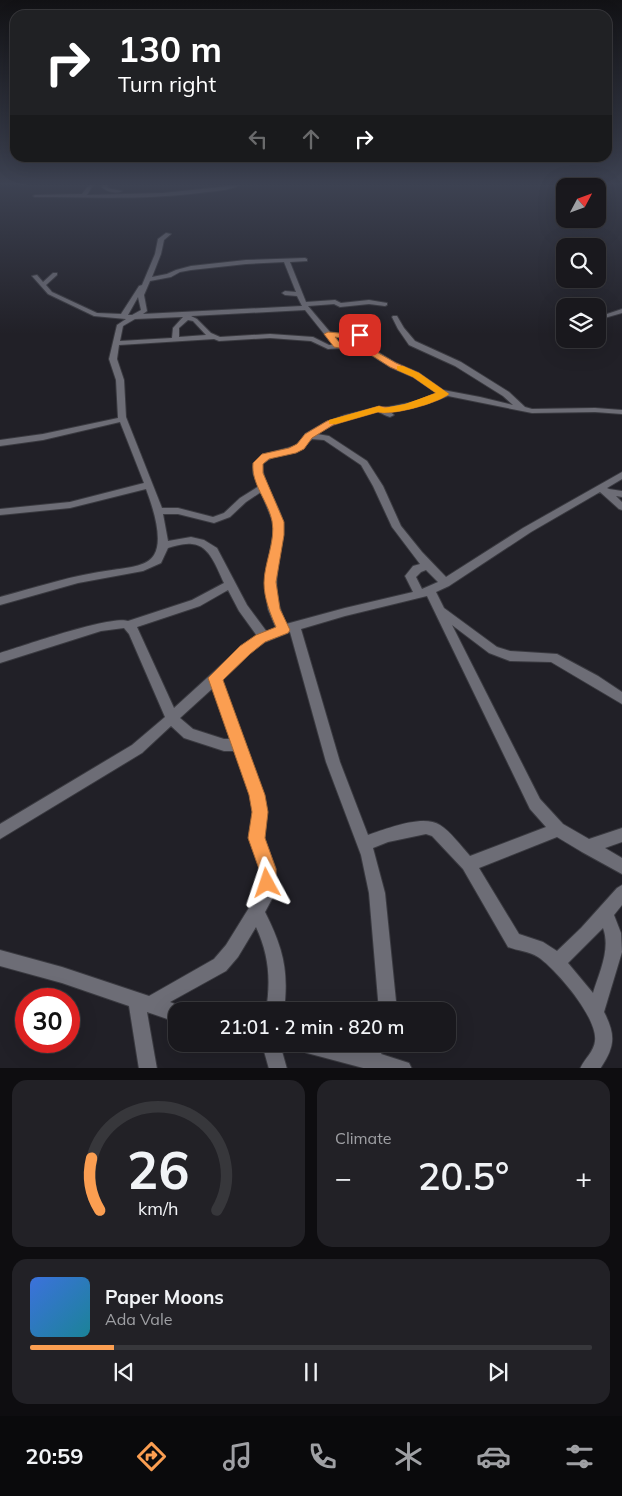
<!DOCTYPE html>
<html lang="en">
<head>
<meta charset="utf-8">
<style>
  :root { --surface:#19181d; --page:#222126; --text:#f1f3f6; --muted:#9fa0a4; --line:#37373b; --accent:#fb9e51 }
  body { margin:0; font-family:Mulish,sans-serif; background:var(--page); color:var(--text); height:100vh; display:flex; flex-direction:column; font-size:19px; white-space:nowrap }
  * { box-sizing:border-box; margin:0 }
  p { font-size:16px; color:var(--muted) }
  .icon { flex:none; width:28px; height:28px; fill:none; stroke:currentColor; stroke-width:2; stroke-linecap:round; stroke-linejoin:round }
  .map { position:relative; height:1068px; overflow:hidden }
  .drawer { display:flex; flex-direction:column; gap:12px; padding:12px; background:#0e0d10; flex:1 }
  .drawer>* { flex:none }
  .top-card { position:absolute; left:10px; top:10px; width:602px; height:152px; border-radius:15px; box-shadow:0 5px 20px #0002,0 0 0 1px var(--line); background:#202124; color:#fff; overflow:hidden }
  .needle { width:32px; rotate:49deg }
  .controls { position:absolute; left:556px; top:178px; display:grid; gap:10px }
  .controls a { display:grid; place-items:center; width:50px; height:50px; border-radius:10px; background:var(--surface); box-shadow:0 5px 20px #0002,0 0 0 1px var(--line); font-size:25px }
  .speed { position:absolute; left:15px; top:988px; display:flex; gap:10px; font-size:25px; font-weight:700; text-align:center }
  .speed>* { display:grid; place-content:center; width:65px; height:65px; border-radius:50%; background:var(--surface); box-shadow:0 5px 20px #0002,0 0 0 1px var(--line); line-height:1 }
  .speed .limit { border:8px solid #d22; background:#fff; color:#111 }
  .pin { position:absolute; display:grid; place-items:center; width:42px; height:42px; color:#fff; margin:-21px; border-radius:10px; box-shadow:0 2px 8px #0006 }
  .me { position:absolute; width:55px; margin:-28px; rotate:355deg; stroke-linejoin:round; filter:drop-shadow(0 0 4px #0008) }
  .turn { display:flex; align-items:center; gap:18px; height:105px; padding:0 25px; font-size:22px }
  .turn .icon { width:65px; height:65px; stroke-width:2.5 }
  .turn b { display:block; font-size:35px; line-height:42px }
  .lanes { display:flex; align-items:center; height:48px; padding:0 25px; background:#0003; justify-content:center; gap:25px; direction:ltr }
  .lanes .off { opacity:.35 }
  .big { font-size:38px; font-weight:600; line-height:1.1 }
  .drawer .card { flex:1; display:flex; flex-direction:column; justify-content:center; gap:8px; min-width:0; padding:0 18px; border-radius:15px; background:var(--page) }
  .drawer .dial { align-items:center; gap:0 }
  .dial svg { height:130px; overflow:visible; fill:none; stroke:var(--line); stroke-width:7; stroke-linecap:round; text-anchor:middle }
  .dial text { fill:var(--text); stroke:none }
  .song { display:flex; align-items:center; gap:15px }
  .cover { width:60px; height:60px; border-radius:8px; background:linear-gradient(135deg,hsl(220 70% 55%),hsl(190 70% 35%)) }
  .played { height:5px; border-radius:2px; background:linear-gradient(90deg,var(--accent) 15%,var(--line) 15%) }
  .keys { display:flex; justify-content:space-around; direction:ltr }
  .heat { display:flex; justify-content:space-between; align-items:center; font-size:28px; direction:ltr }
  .drawer .tiles { flex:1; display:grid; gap:12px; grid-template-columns:1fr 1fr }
  .card:last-child { grid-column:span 2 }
  .trip { position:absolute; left:168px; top:1002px; width:288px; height:50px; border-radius:15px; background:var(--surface); box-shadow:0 5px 20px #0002,0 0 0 1px var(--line); font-weight:600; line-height:50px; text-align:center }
  .tab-bar { display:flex; height:80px; justify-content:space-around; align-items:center; background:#0a0a0c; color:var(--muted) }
  .tab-bar .icon { width:35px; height:35px }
  .tab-bar .selected { color:var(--accent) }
  .tab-bar b { font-size:22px; color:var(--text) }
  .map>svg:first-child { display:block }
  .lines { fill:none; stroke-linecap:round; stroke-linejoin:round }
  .street-casing { stroke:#3a3a40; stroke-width:2 }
  .street { fill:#6d6d76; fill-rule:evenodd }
  .route { fill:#fb9e51; stroke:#a36735 }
  .slow { fill:#f59e0b }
</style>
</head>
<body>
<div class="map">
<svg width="622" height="1069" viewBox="0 0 622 1069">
  <rect width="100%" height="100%" fill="#212027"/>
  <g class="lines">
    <!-- street casing -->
    <g class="street-casing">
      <path id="street" d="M89,185h4l-6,10 76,-2 77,-8c-11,6 -28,6 -41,8 -55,7 -109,4 -164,4l-2,-1 2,-1 47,-1z
        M103,185h5l-1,3 15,3c-5,3 -16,1 -20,-4z
        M166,233l5,1 -7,6 -3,14 -9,23 15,-3 9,-4 15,-4 55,-6 59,-2 2,1v2l-17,1 16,40 29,-2 6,3 28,-3 18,3v2l-2,1 -16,-2 -29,3 -6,-3 -26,2 22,26 19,3 20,-6 3,2 -23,8 -15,-2 5,6 34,6 23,14 23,10 24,17 37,7 33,8 -10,-9 -48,-30 -46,-21 -11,-16 -6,-12 1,-1h4l7,12 11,13 46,21 48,30 16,15 7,2 63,-1 27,2v4l-27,-2 -63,1 -84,-17 -25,9 -34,6 5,4 -4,2c-4,-1 -7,-3 -11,-5 -10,-3 -53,15 -62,22l12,2 38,25 16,25 18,40 21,26 24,25 77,-49 99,-56v7l-15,9 2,1 13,2v6l-6,-1 6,6v8l-3,-1 -19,-17 -69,40 -82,54 -13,6 8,16 53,39 13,4 47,3 41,22 24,16v12l-71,-42 -41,-1 -21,-8 -37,-28 88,174 23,25 26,15 33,-11v14l-17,6 17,10v16l-40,-22 -25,-15 -78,31 40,66 24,8 14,9 24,-23 36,-40 5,-3v20l-8,10 7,18 1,19 -18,60c12,23 11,35 -4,57h-20c4,-10 14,-17 15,-28 3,-23 -39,-72 -57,-84 -9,-6 -20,-6 -30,-10l-45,-78 -31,-33 -6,-2 -38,8 -15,6 12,45 12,118h-18l-10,-118 -8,-38 -35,-93 -36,-130 -25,10 -16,11 -27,27 42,115 3,17 -3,26 12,31 -3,28 -8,15c18,36 24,58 19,99h-18c5,-31 3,-56 -10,-84l-18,30 -12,14 -56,31 12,5 2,4h-8v11l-29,-10 10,57h-18l-10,-63 -67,-23 -62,-17v-16l62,17 87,29 65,-37 12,-14 31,-50 3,-26 -10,-31 3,-26 -3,-17 -15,-44h-11l-40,-13 -13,-12 -29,27 -142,86v-15l132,-79 33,-28 -36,-83 -5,-6 -23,3 -101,32v-10c23,-7 111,-38 128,-32l64,-21 32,-17c-7,-14 -14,-38 -32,-39 -8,-1 -17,2 -24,4l-7,15 -18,8 -65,12 -78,22v-8c37,-10 73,-22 112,-27 12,-2 35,-3 42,-15 10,-16 -2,-50 -8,-66l-76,19 -70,7v-6l70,-7 74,-19 -24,-61 -77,18 -43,6v-6l43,-6 75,-16 -2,-38 -7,-21 8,-34 9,-6 -32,-3 -46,-22 -16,-18 5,-1 6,7 10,-9h4v2l-11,10 6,7 45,21 24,1 18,-28 3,-1 13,-31 3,-15zM284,262l12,30 -11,-1 -3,2 3,2 12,1 5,10 -159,8 4,-3 -3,-16 6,-14 21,-4 9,-5 11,-2 55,-6zM138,297l3,13 -9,5h-4zM305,310l28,35h-4l-16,-8 -43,-3 -50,3 -9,-4 -14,-14 -6,-3zM181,317h2l-10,11 -1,10 -52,3 3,-15 12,-7zM188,320l5,1 13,14 -27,2v-9zM270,338l41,3 17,8 15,-1 25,5 22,14 23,10 25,17 -20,7 -35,7 -4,-1 -34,8 -21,8 -19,11v3l-10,9 -33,9 -8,8 -1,10 6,13 -19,12 -16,15 -11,4 -35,-9h-16l-36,-91 -2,-37 -7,-21 2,-14 95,-6 5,2zM312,439l12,1 37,25 12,21 19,41 28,37 -7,2 -8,10 8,16 -68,16 -59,16c-12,-27 -11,-42 -6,-71 2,-10 5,-21 3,-31 -5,-20 -20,-37 -21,-58l11,-7 24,-5zM261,492l12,30v13l-8,47 3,27 8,19 -9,4 -20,-27 -30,-57 -13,-8 -13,-3 -23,4 -5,-27h15l36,9 16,-6 16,-15zM426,570l12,12 -16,7 -6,-12 5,-5zM228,590l11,21 18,25 -16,11 -67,61 -37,-81 63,-21zM427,596l103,213 16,18 -76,29c-8,-9 -20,-25 -30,-31 -17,-11 -54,4 -72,10l-28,-73 -39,-133 44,-13zM213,688l17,51h-6l-31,-10 -13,-11zM603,928c8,21 -4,45 -10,65l-25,-30z
        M622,309v4l-21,6 -3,-2z
        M262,1044h18l7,25h-18z
        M298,1044h42l18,4 9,-4h19l-5,10 28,9 3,6h-45l-60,-16 -6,-3z"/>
    </g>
    <!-- street -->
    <use href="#street" class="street"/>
  </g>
  <!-- sky -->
  <linearGradient id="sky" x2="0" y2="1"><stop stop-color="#121215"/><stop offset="0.55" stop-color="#3d4252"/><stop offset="1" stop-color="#3d4252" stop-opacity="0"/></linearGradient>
  <rect width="622" height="334" fill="url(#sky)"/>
  <!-- route -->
  <path class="route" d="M328,332l21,2 14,-1v3l-14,3 -14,-2 5,6 33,7 23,13 23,10 30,21c-11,9 -57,22 -71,18l-45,13 -21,13 -8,11 -8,4 -27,6 -6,5v9l21,49v13l-8,47 4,27 10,21 -2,3 -23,9 -15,12 -27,26 42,115 3,17 -3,26 11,31v14l-3,6 -6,3 -6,-3 -3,-6 1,-14 -11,-31 4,-26 -3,-17 -41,-117 32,-32 16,-11 20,-8c-6,-14 -12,-29 -12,-44 0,-20 12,-42 8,-62 -4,-20 -21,-37 -19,-58l9,-9 27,-6 8,-4 8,-10 22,-13 52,-15c18,5 40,-7 57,-13l-23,-16 -23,-10 -22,-14 -34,-6 -10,-13z"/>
  <!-- slow -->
  <path class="slow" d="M397,366h6l16,7 30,21c-11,9 -57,22 -71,18l-42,12h-7v-4l50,-14 5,2 21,-4 31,-11 -23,-16 -16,-7z"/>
</svg>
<div class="controls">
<a><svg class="needle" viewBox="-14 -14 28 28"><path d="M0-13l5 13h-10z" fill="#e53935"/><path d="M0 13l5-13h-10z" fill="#9fa0a4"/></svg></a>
<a><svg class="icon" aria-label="search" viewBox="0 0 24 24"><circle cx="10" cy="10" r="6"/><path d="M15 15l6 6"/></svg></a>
<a><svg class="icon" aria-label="layers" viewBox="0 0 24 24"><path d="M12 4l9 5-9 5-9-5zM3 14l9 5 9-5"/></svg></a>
</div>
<div class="speed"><div class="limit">30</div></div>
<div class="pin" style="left:360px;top:335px;background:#d93025"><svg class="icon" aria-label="arrive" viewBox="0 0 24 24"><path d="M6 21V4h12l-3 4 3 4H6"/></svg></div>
<svg class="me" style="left:267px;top:883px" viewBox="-20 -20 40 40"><path d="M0-17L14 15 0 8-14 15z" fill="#fb9e51" stroke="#fff" stroke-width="4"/></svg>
<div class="trip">21:01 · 2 min · 820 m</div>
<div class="top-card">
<div class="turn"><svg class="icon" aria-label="right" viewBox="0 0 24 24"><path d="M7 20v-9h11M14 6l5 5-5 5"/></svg><div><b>130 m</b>Turn right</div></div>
<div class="lanes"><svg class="icon off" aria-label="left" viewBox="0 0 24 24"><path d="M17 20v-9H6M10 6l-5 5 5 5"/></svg><svg class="icon off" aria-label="ahead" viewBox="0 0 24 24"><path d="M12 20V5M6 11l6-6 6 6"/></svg><svg class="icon" aria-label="right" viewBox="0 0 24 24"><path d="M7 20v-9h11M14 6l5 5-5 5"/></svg></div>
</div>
</div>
<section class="drawer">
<div class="tiles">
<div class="card dial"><svg viewBox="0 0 100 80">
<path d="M14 69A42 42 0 1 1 86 69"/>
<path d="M14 69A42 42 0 0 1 9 37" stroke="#fb9e51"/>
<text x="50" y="56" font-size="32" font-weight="700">26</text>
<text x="50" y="72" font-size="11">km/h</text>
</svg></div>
<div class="card"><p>Climate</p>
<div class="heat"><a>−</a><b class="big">20.5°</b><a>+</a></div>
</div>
<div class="card">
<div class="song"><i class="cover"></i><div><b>Paper Moons</b><p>Ada Vale</p></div></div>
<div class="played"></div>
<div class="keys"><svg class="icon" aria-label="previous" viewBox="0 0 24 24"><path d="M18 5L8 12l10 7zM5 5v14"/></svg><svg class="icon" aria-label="pause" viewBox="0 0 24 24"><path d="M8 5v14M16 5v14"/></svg><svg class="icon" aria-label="next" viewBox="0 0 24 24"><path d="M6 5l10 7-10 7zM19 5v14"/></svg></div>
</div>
</div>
</section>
<nav class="tab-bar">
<b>20:59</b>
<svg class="icon selected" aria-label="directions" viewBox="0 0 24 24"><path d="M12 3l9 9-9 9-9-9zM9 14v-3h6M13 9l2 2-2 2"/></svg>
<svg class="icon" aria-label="music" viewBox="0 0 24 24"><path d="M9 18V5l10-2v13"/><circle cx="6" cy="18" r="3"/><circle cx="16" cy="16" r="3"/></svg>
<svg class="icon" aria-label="phone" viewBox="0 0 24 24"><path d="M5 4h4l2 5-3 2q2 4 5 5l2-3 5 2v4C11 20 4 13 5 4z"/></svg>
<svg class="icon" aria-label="climate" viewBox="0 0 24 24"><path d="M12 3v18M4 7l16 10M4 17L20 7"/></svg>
<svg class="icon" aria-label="car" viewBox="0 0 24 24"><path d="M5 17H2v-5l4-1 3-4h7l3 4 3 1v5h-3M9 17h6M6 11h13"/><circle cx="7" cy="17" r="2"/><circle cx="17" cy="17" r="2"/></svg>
<svg class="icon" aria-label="filters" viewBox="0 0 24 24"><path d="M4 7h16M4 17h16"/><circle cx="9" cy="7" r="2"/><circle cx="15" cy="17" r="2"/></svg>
</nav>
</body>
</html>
